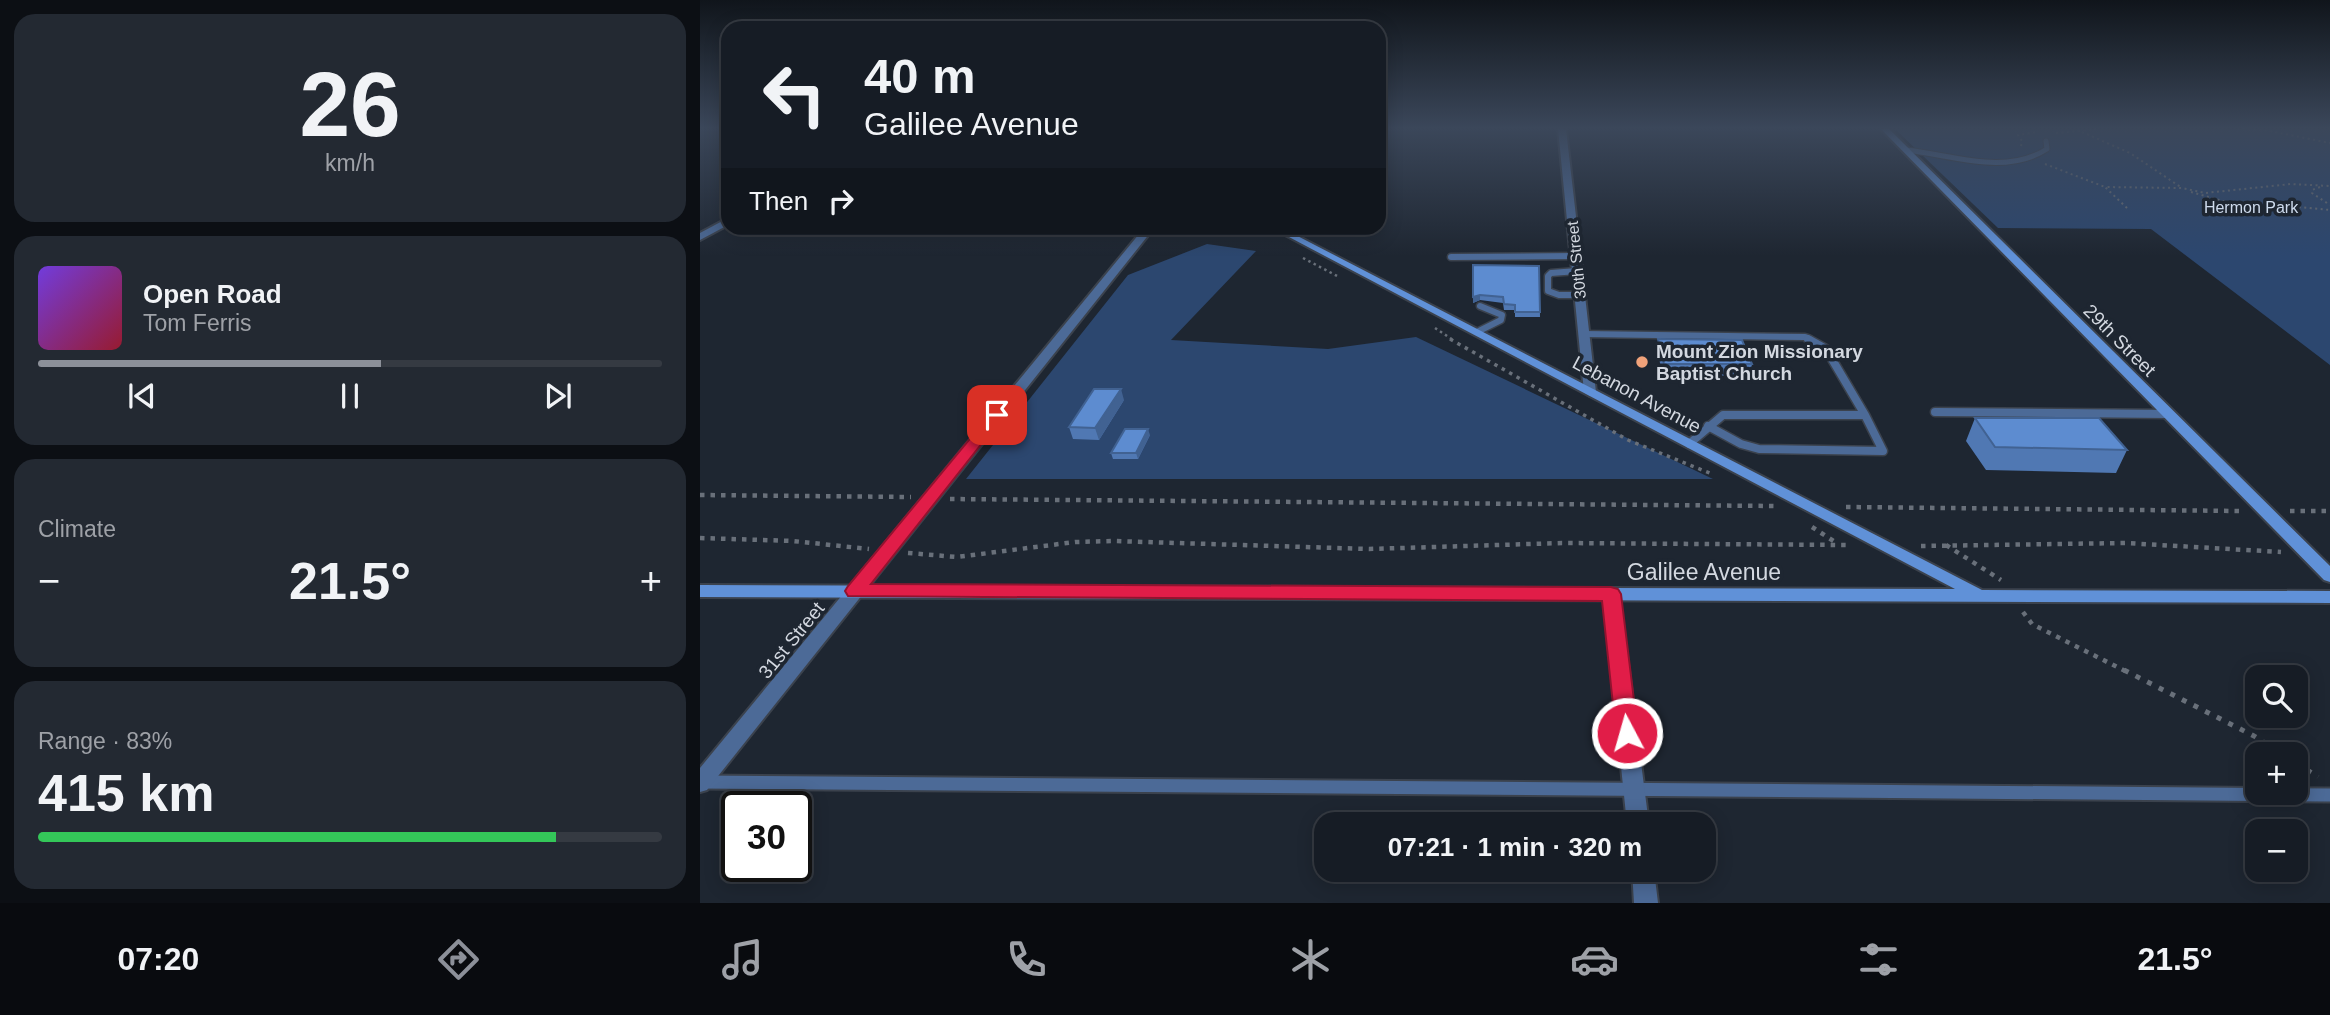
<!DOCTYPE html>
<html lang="en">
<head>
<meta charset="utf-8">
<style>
  :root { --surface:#161c25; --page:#232932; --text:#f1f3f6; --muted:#9ea1a7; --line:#353a42; --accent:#8c9099 }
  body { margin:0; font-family:Helvetica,sans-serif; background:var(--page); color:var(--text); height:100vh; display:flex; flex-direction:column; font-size:26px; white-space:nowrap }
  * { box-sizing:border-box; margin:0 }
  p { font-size:23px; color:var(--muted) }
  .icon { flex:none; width:38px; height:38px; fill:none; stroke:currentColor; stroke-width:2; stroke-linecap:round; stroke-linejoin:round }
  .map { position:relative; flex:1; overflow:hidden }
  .details { display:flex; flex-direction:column; gap:14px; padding:14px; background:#0c0f14; width:700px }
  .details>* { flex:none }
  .top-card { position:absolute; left:21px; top:21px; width:665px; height:214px; border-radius:21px; box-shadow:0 4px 18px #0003,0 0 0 2px var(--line); background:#161c25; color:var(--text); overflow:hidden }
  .fabs { position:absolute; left:1545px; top:665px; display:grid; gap:14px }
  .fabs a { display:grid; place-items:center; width:63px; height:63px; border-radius:14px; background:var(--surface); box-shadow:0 4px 18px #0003,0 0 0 2px var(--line); font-size:35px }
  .speed { position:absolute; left:21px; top:791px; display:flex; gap:14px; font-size:35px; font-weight:700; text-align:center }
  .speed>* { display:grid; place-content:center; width:91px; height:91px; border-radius:50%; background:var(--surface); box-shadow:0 4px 18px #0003,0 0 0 2px var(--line); line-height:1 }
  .speed .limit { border:4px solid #111; border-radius:10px; background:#fff; color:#111 }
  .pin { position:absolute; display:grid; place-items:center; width:60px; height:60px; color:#fff; margin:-30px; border-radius:14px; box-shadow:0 4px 10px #0006 }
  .me { position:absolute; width:77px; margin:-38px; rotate:354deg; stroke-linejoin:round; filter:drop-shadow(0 0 5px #0008) }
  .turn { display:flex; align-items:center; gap:24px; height:147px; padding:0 28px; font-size:32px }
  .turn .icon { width:91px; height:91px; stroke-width:2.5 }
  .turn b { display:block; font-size:49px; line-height:60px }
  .then { display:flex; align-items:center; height:66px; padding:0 28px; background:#0003; gap:14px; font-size:26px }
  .big { font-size:52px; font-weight:700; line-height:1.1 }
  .details .tile { flex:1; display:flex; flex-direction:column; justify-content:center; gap:10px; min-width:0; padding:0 24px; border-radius:21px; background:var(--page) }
  .details .dial { align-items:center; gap:0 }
  .dial b { font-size:91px; line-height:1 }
  .song { display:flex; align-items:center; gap:21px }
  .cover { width:84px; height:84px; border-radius:10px; background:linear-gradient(135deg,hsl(260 70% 55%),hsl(350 70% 35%)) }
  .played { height:7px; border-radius:4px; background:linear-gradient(90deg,var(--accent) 55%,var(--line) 55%) }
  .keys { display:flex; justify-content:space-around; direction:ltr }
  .heat { display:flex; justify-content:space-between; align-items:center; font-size:38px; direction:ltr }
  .charge { height:10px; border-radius:5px; background:linear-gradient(90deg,#34c759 83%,var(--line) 0) }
  .trip { position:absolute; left:614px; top:812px; width:402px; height:70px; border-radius:21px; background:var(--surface); box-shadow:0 4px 18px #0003,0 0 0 2px var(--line); font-weight:700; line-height:70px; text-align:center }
  .dock { display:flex; height:112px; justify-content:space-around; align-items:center; background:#090b0f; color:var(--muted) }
  .dock .icon { width:49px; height:49px }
  .dock .on { color:var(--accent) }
  .dock b { font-size:32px; color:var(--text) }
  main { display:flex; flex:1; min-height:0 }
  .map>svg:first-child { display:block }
  .green { fill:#2c476f }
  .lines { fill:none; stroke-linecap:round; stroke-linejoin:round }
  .lane-far3-casing { stroke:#3b424d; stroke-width:7 }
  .lane-far2-casing { stroke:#3b424d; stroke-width:9 }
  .lane-far1-casing { stroke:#3b424d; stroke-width:11 }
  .lane-casing { stroke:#3b424d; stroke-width:17 }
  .street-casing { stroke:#3b424d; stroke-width:4 }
  .secondary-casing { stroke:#3b424d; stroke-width:4 }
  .path-far4 { stroke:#69707a; stroke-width:2; stroke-dasharray:2 3.5; stroke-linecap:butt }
  .path-far3 { stroke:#69707a; stroke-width:2.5; stroke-dasharray:2.5 3.5; stroke-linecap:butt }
  .path-far2 { stroke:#69707a; stroke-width:3.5; stroke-dasharray:3.5 5; stroke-linecap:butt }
  .path-far1 { stroke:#69707a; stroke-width:4.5; stroke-dasharray:4.5 6; stroke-linecap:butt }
  .path { stroke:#69707a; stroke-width:5; stroke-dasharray:5 8; stroke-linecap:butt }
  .lane-far3 { stroke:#4c6a97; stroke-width:5 }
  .lane-far2 { stroke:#4c6a97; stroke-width:6 }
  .lane-far1 { stroke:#4c6a97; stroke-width:8 }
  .lane { stroke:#4c6a97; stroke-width:13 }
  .street { fill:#4c6a97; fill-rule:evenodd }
  .secondary { fill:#6091d8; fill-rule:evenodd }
  .wall { fill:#5078b3 }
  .shaded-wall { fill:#416292 }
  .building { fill:#5d8cd0; stroke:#416292; stroke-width:2 }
  .route { fill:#e11d48; stroke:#92132f; stroke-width:2 }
  .poi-dot { fill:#f0a27a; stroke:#1e2631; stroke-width:2.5 }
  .labels { text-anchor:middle; stroke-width:7; stroke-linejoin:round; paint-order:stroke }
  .far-park-label { font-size:16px; fill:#cedbed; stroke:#1e2631 }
  .far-street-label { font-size:16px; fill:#d3d8e0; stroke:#1e2631 }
  .street-label { font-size:19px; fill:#d3d8e0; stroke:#1e2631 }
  .poi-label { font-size:19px; font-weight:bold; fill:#d3d8e0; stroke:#1e2631; text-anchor:start }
  .near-street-label { font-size:23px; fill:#d3d8e0; stroke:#1e2631 }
</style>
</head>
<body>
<main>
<section class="details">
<div class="tile dial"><b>26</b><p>km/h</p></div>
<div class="tile">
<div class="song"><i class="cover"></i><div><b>Open Road</b><p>Tom Ferris</p></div></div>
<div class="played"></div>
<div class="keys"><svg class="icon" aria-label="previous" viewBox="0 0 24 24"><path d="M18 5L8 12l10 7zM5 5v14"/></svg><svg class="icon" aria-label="pause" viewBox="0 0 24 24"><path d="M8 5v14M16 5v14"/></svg><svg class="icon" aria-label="next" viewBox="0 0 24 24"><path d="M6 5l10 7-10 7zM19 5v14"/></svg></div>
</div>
<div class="tile"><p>Climate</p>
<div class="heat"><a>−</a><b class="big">21.5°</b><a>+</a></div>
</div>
<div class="tile"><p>Range · 83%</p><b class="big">415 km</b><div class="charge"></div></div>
</section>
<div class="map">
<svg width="1630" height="903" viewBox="0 0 1630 903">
  <rect width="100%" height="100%" fill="#1e2631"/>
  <!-- green -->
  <path class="green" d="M1195,129h435v236l-179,-136 -153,-1z
    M507,244l49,7 -85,89 157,9 88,-12 297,142h-747l162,-204z"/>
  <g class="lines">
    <!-- lane-far3 casing -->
    <g class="lane-far3-casing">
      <path id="lane-far3" d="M1206,150c46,5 99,26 141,-1l-1,-8"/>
    </g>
    <!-- lane-far2 casing -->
    <g class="lane-far2-casing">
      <path id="lane-far2" d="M751,257l125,-1
        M877,271l-26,2 -3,3v15l11,4h21
        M777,332l24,-12 1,-5 -22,-9
        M884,334l221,3 6,3"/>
    </g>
    <!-- lane-far1 casing -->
    <g class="lane-far1-casing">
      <path id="lane-far1" d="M1235,412l233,2
        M1008,426l33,18 18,5 124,2 -18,-36
        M989,444l34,-29h142l-39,-66 -18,-10"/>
    </g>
    <!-- lane casing -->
    <g class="lane-casing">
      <path id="lane" d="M0,782l1630,13"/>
    </g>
    <!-- street casing -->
    <g class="street-casing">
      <path id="street" d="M858,129h8l30,263 -6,4 -6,-4z
        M28,218v7l-28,15v-7z
        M444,228h10l-447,562 -7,2v-24z
        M911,588l6,2 2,4 30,230h-22l-24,-230 2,-4z
        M932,870h22l4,33h-24z"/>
    </g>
    <!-- secondary casing -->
    <g class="secondary-casing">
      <path id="secondary" d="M1181,129h8l441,437v16l-6,-2z
        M572,228h10l700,362 348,1v12l-1630,-6v-12l1255,4z"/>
    </g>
    <!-- path-far4 -->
    <path class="path-far4" d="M1537,129l28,1 65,13
      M1382,132l48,21 52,35
      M1356,133l41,-4
      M1321,146l1,-5 -4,-6 19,-3
      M1345,164l60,23
      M1620,187l-8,3v3l18,12
      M1491,192l53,15 35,-2 51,5
      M1427,208l-22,-21 77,1 23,5 86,-9 39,2"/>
    <!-- path-far3 -->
    <path class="path-far3" d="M603,258l36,19
      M735,328l18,12"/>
    <!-- path-far2 -->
    <path class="path-far2" d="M750,339l178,101 84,34"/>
    <!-- path-far1 -->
    <path class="path-far1" d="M0,495l211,2
      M250,499l825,7
      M1146,507l394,4
      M1590,511h40
      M1112,527l26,17
      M0,538l93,3 76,8
      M1246,545l55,35
      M1221,546l204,-3 156,9
      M208,553l49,4 118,-15 39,-1 255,8 193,-6 285,2
      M1323,612l9,12 95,48"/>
    <!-- path -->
    <path class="path" d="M1424,670l130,66 28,18
      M1596,763l22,14"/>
    <!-- lane-far3 -->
    <use href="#lane-far3" class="lane-far3"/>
    <!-- lane-far2 -->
    <use href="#lane-far2" class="lane-far2"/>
    <!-- lane-far1 -->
    <use href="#lane-far1" class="lane-far1"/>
    <!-- lane -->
    <use href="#lane" class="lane"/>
    <!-- street -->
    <use href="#street" class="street"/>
    <!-- secondary -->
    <use href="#secondary" class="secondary"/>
  </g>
  <!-- wall -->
  <path class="wall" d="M773,265l66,1 1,51h-25v-7h-11l-1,-7 -23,-3 -7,3z
    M958,339l94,25 -2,12h-87l-6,-26z
    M424,400l-25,40 -26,-1 -4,-12z
    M1275,418l152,32 -11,23 -130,-3 -20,-29z
    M450,435l-12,24h-25l-2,-6z"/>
  <!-- shaded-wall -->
  <path class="shaded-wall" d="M780,295v5l-7,3v-6z
    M421,389l3,11 -25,40 -4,-12z
    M448,429l2,6 -12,24 -2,-6z"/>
  <!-- building -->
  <path class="building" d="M773,265l66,1 1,46h-25v-7l-11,-1 -1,-7 -23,-2 -7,2z
    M958,339l84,1 10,24h-88z
    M394,389h27l-26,39 -26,-1z
    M1275,418h124l28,32 -132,-3z
    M425,429h23l-12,24h-25z"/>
  <!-- sky -->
  <linearGradient id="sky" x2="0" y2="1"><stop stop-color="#10151b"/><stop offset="0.5" stop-color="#3b475a"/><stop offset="1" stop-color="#3b475a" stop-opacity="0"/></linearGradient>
  <rect width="1630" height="256" fill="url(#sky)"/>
  <!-- route -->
  <path class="route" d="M297,410l8,5 -3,3 -131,166 740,3 7,2 3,5 17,139 -3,6 -8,3 -8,-3 -3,-6 -14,-132 -754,-5 -3,-5 3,-5 144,-174z"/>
  <!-- markers -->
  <circle class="poi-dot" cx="942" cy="362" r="7"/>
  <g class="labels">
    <!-- far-park labels -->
    <g class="far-park-label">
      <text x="1551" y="213">Hermon Park</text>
    </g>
    <!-- far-street labels -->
    <g class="far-street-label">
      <text transform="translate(876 260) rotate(-96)" y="6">30th Street</text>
    </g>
    <!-- street labels -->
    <g class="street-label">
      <text transform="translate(1420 340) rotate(45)" y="7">29th Street</text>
      <text transform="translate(937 394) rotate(28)" y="7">Lebanon Avenue</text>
      <text transform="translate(91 640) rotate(-51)" y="7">31st Street</text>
    </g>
    <!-- poi labels -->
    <g class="poi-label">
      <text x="956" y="358">Mount Zion Missionary<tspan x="956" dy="22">Baptist Church</tspan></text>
    </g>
    <!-- near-street labels -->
    <g class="near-street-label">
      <text x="1004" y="580">Galilee Avenue</text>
    </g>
  </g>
</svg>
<div class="fabs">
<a><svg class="icon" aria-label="search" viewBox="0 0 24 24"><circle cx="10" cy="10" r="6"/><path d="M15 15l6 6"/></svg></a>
<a>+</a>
<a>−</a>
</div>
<div class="speed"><div class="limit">30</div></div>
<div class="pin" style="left:297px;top:415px;background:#d93025"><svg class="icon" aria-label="arrive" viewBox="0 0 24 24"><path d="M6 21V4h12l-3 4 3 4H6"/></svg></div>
<svg class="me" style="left:927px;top:733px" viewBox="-20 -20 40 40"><circle r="17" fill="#e11d48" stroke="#fff" stroke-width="3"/><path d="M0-11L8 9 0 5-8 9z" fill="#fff"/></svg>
<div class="trip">07:21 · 1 min · 320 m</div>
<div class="top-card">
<div class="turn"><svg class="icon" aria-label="left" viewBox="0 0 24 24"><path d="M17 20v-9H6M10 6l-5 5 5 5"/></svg><div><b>40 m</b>Galilee Avenue</div></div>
<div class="then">Then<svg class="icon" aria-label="right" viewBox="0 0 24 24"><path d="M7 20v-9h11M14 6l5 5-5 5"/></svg></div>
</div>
</div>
</main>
<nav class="dock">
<b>07:20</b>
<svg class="icon on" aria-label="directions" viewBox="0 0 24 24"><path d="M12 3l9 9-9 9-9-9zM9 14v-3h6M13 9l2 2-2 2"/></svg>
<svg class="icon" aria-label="music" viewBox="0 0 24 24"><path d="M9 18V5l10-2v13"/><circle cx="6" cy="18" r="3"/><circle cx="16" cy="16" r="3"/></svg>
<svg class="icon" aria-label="phone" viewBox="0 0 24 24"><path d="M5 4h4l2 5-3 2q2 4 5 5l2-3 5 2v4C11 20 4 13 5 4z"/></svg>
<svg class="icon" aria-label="climate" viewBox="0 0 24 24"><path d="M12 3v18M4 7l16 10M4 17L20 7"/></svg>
<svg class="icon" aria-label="car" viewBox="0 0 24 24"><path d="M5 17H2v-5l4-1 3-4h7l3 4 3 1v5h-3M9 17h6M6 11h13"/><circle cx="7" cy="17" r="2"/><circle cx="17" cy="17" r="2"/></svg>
<svg class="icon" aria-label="filters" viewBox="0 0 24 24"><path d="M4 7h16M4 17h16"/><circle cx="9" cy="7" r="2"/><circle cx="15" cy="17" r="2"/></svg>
<b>21.5°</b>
</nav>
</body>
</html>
